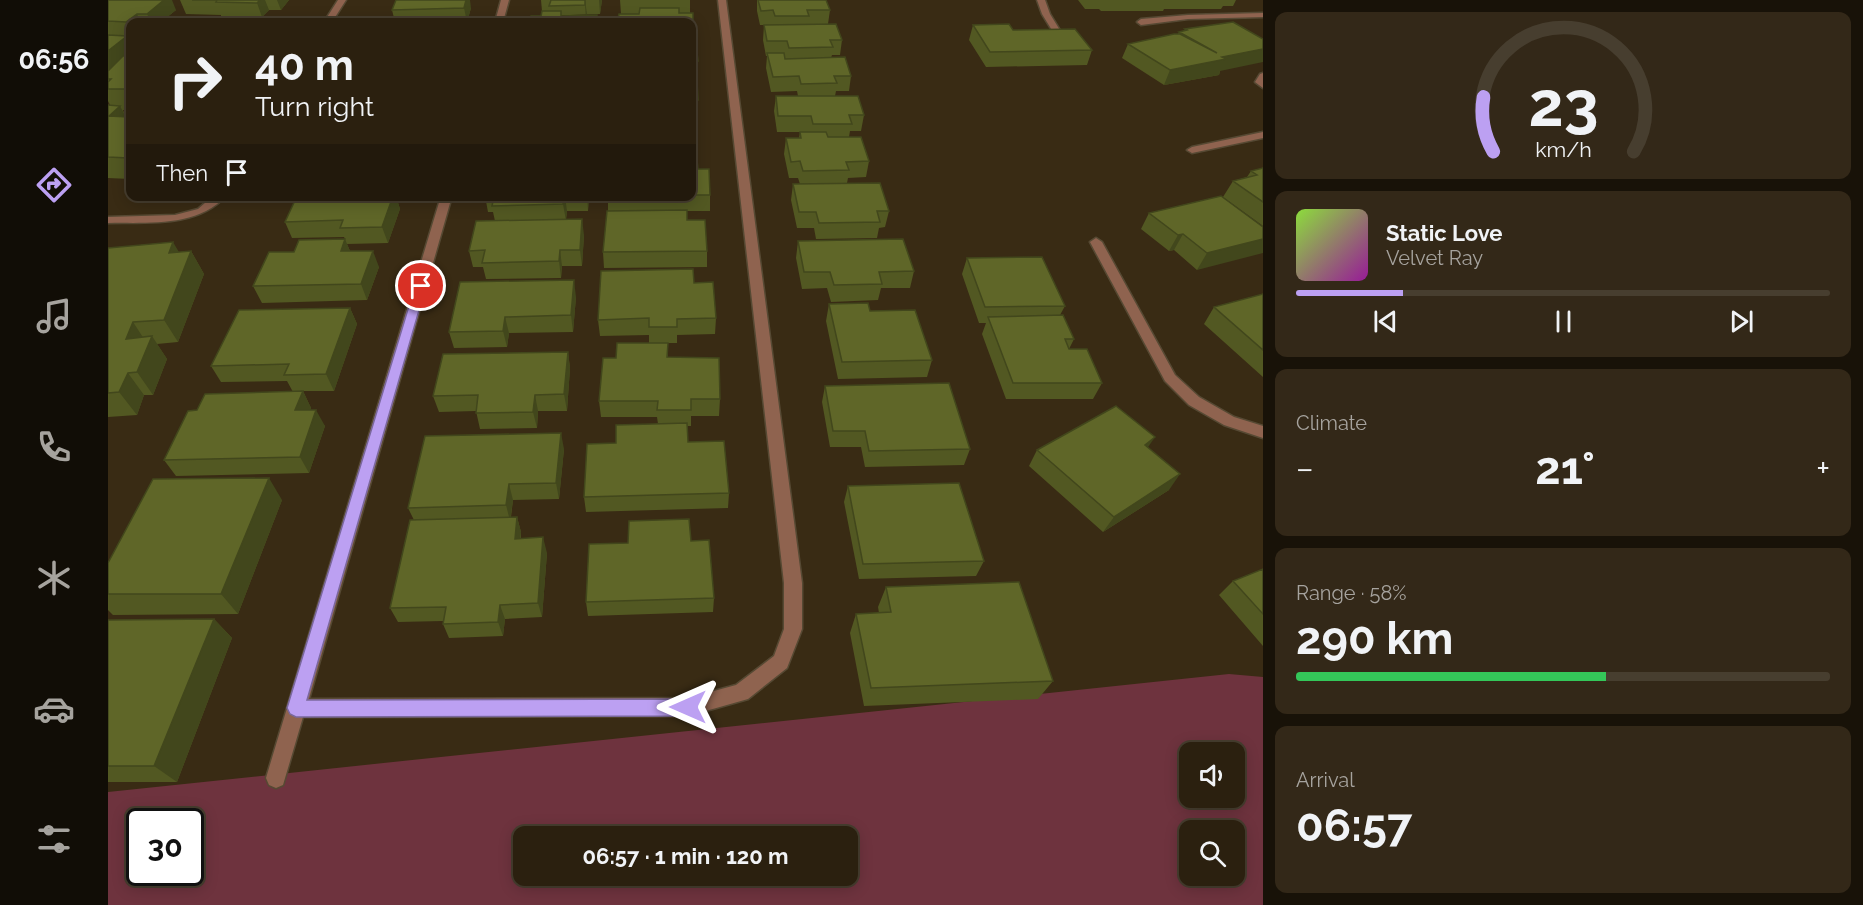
<!DOCTYPE html>
<html lang="en">
<head>
<meta charset="utf-8">
<style>
  :root { --surface:#2b200f; --page:#332818; --text:#f1f3f6; --muted:#a6a39e; --line:#473e2f; --accent:#bca0f2 }
  body { margin:0; font-family:Raleway,sans-serif; background:var(--page); color:var(--text); height:100vh; display:flex; flex-direction:column; font-size:22px; white-space:nowrap }
  * { box-sizing:border-box; margin:0 }
  p { font-size:20px; color:var(--muted) }
  .icon { flex:none; width:33px; height:33px; fill:none; stroke:currentColor; stroke-width:2; stroke-linecap:round; stroke-linejoin:round }
  .map { position:relative; flex:1; overflow:hidden }
  .panel { display:flex; flex-direction:column; gap:12px; padding:12px; background:#181208; width:600px }
  .panel>* { flex:none }
  .banner { position:absolute; left:18px; top:18px; width:570px; height:183px; border-radius:12px; box-shadow:0 3px 15px #0003,0 0 0 2px var(--line); background:#2b200f; color:var(--text); overflow:hidden }
  .tools { position:absolute; left:1071px; top:742px; display:grid; gap:12px }
  .tools a { display:grid; place-items:center; width:66px; height:66px; border-radius:12px; background:var(--surface); box-shadow:0 3px 15px #0003,0 0 0 2px var(--line); font-size:30px }
  .speed { position:absolute; left:18px; top:808px; display:flex; gap:12px; font-size:30px; font-weight:700; text-align:center }
  .speed>* { display:grid; place-content:center; width:78px; height:78px; border-radius:50%; background:var(--surface); box-shadow:0 3px 15px #0003,0 0 0 2px var(--line); line-height:1 }
  .speed .limit { border:3px solid #111; border-radius:9px; background:#fff; color:#111 }
  .pin { position:absolute; display:grid; place-items:center; width:51px; height:51px; color:#fff; margin:-26px; border:3px solid #fff; border-radius:50%; box-shadow:0 2px 6px #0007 }
  .me { position:absolute; width:66px; margin:-33px; rotate:270deg; stroke-linejoin:round; filter:drop-shadow(0 0 4px #0008) }
  .turn { display:flex; align-items:center; gap:21px; height:126px; padding:0 30px; font-size:27px }
  .turn .icon { width:78px; height:78px; stroke-width:2.5 }
  .turn b { display:block; font-size:42px; line-height:51px }
  .then { display:flex; align-items:center; height:57px; padding:0 30px; background:#0003; gap:12px; font-size:22px }
  .big { font-size:45px; font-weight:700; line-height:1.1 }
  .panel .widget { flex:1; display:flex; flex-direction:column; justify-content:center; gap:9px; min-width:0; padding:0 21px; border-radius:12px; background:var(--page) }
  .panel .dial { align-items:center; gap:0 }
  .dial svg { height:156px; overflow:visible; fill:none; stroke:var(--line); stroke-width:7; stroke-linecap:round; text-anchor:middle }
  .dial text { fill:var(--text); stroke:none }
  .song { display:flex; align-items:center; gap:18px }
  .cover { width:72px; height:72px; border-radius:9px; background:linear-gradient(135deg,hsl(90 70% 55%),hsl(300 70% 35%)) }
  .played { height:6px; border-radius:3px; background:linear-gradient(90deg,var(--accent) 20%,var(--line) 20%) }
  .keys { display:flex; justify-content:space-around; direction:ltr }
  .heat { display:flex; justify-content:space-between; align-items:center; font-size:33px; direction:ltr }
  .charge { height:9px; border-radius:4px; background:linear-gradient(90deg,#34c759 58%,var(--line) 0) }
  .trip { position:absolute; left:405px; top:826px; width:345px; height:60px; border-radius:12px; background:var(--surface); box-shadow:0 3px 15px #0003,0 0 0 2px var(--line); font-weight:700; line-height:60px; text-align:center }
  main { display:flex; flex:1; min-height:0 }
  .menu { display:flex; flex-direction:column; width:108px; justify-content:space-around; align-items:center; background:#110d06; color:var(--muted) }
  .menu .icon { width:42px; height:42px }
  .menu .on { color:var(--accent) }
  .menu b { font-size:27px; color:var(--text) }
  .map>svg:first-child { display:block }
  .green { fill:#6e333e; fill-rule:evenodd }
  .lines { fill:none; stroke-linecap:round; stroke-linejoin:round }
  .minor-casing { stroke:#564933; stroke-width:3 }
  .minor { fill:#8f634f; fill-rule:evenodd }
  .wall { fill:#525822 }
  .shaded-wall { fill:#42471c }
  .building { fill:#5f6628; stroke:#42471c; stroke-width:1.5 }
  .route { fill:#bca0f2; stroke:#7a689d; stroke-width:1.5 }
</style>
</head>
<body>
<main>
<nav class="menu">
<b>06:56</b>
<svg class="icon on" aria-label="directions" viewBox="0 0 24 24"><path d="M12 3l9 9-9 9-9-9zM9 14v-3h6M13 9l2 2-2 2"/></svg>
<svg class="icon" aria-label="music" viewBox="0 0 24 24"><path d="M9 18V5l10-2v13"/><circle cx="6" cy="18" r="3"/><circle cx="16" cy="16" r="3"/></svg>
<svg class="icon" aria-label="phone" viewBox="0 0 24 24"><path d="M5 4h4l2 5-3 2q2 4 5 5l2-3 5 2v4C11 20 4 13 5 4z"/></svg>
<svg class="icon" aria-label="climate" viewBox="0 0 24 24"><path d="M12 3v18M4 7l16 10M4 17L20 7"/></svg>
<svg class="icon" aria-label="car" viewBox="0 0 24 24"><path d="M5 17H2v-5l4-1 3-4h7l3 4 3 1v5h-3M9 17h6M6 11h13"/><circle cx="7" cy="17" r="2"/><circle cx="17" cy="17" r="2"/></svg>
<svg class="icon" aria-label="filters" viewBox="0 0 24 24"><path d="M4 7h16M4 17h16"/><circle cx="9" cy="7" r="2"/><circle cx="15" cy="17" r="2"/></svg>
</nav>
<div class="map">
<svg width="1155" height="905" viewBox="0 0 1155 905">
  <rect width="100%" height="100%" fill="#392b14"/>
  <!-- green -->
  <path class="green" d="M1121,674l34,3v228h-1155v-113zM1082,753h44v45h-44zM32,822h50v51h-50zM1082,831h44v45h-44zM416,837h324v39h-324z"/>
  <g class="lines">
    <!-- minor casing -->
    <g class="minor-casing">
      <path id="minor" d="M230,0h8l-14,22h-8z
        M393,0h8l-6,22h-8z
        M610,0h8l76,583v46l-15,39 -39,31 -60,17 -385,1 -20,68 -7,3 -7,-3 -3,-7 175,-582h11l-143,503 379,-1 48,-13 38,-29 10,-27v-46z
        M929,0h8l5,14 16,26 -1,2 -7,-2 -16,-26z
        M1155,13v4l-75,2 -47,6 -4,-3 4,-3 47,-4z
        M1155,73v15l-8,-6 5,-8z
        M1155,132v6l-71,15 -5,-3 5,-3z
        M105,196h13c-30,32 -78,26 -118,27v-6l67,-2 23,-6z
        M988,238l6,4 73,133 24,22 35,20 29,9v12l-39,-13 -35,-20 -24,-24 -75,-139z"/>
    </g>
    <!-- minor -->
    <use href="#minor" class="minor"/>
  </g>
  <!-- wall -->
  <path class="wall" d="M0,0l68,10 -15,12h-31v14h-3l3,7v67h-7l3,7h4v62l-22,-1v-73h2l-2,-4z
    M72,0h109l-8,10h-12l-7,7h-41v-2l-35,-1z
    M433,0h61l-2,14 -59,2 1,-5z
    M512,0h70v13h3v31l5,17v15h-6v-54l-71,-8z
    M649,0h69l4,10 -2,14 14,16 -2,15h-8l-1,3 20,18 -2,15h-13l-1,5 29,19 -3,16h-11l-1,6 20,24 -3,16 -18,1 -1,5 42,28 -4,16 -6,1 -2,10 -61,1 -2,-11h-17l-6,-28 2,-16h7l-2,-6h-9l-5,-24 2,-16h13l1,-6h9h-32l-3,-21 2,-15h22l-1,-5 -26,1 -5,-24 1,-12h-1l-3,-16 1,-15h8h-12l-3,-14z
    M970,0h158l-3,6h-10l-2,3h-57l-1,2h-62l-2,-2h-14z
    M363,8l-4,14h-72l-3,-12z
    M1125,22l-14,53 -55,10 -42,-27 6,-14 50,-10 1,-2 5,-1 1,-2z
    M865,25l40,5 79,20 -5,15 -101,2 -17,-27z
    M584,81l6,19v16h-6z
    M584,160l6,9 12,26v16h-23v9l20,31v16l-103,1 -1,-16 5,-41v-15h84z
    M1155,168v58l-40,-29 10,-16 14,-4 4,-6z
    M132,196h33l-3,5h-28z
    M189,196h99l4,13 -12,34 -41,1 3,7 29,16 -12,33 -105,3 -9,-17 41,-34 51,-13 -1,-2 -52,1 -7,-16z
    M377,196h104l-1,15h-21l-1,8 18,16 -2,31h-20l-1,12 -75,1 -3,-12h-10l-4,-16 26,-30 -2,-9h-5z
    M1041,213l114,14 -66,43 -23,-20 -5,1 -28,-22z
    M690,241l116,30 -4,17h-29l-3,12 -47,2 -4,-14 -25,1 -6,-31z
    M0,248l71,4 12,-1 13,23 -26,68 -21,2 10,15 -14,36h-9l-7,20 -29,2z
    M859,258l98,48 -5,9 14,24 -5,10 33,34 -9,16h-87l-24,-65 4,-11h-7l-17,-49z
    M586,283l22,35 -1,16 -38,1v8h-9v14l52,42 -1,17h-28v10h-4l1,16 41,51 -1,15 -142,4 -2,-15 32,-54 42,-19 -1,-7h-56l-2,-16 17,-43 33,-15v-8l-49,1 -2,-16z
    M1155,294v83l-59,-53 10,-17z
    M468,297l-3,35 -64,1 -2,14 -53,1 -5,-16z
    M721,304l41,7 62,49 -5,17 -89,2 -12,-58z
    M242,308l7,16 -23,67h-31l8,17 -1,2 15,16 -16,47 -133,3 -12,-16 33,-50 96,-18 -6,-11 -66,1 -10,-16z
    M460,352l2,16 -3,43h-29l-1,17 -57,1 -4,-18 -37,1 -6,-16z
    M717,386l145,63 -6,16 -99,2 -4,-20h-31l-8,-45z
    M1040,447l21,43 -66,42 -74,-66 8,-16z
    M456,449l-5,50 -46,1 -2,17h6l4,15v7l26,14 -5,64 -37,2 -2,17 -54,2 -6,-14v-3l-45,1 -8,-14 24,-88 -6,-12z
    M740,486l136,75 -8,15 -117,3 -15,-77z
    M174,500l-44,114 -125,1 -5,-5v-47z
    M583,541l23,57 -1,14 -125,4 -2,-14z
    M1155,569v77l-44,-51 14,-14z
    M778,587l167,94 -15,18 -174,7 -14,-73 6,-19 23,-1 -1,-6z
    M106,619l18,19 -55,144h-69v-162z"/>
  <!-- shaded-wall -->
  <path class="shaded-wall" d="M52,0h12l4,10 -15,12h-10l-4,-8z
    M152,0h5l4,10 -7,7 -5,-14z
    M169,0h12l-8,10z
    M358,0h4l1,8 -4,14 -3,-14z
    M477,0l2,14 -1,5 -1,-14z
    M491,0h3l-2,14z
    M29,14l4,8h-11v8l-4,-8z
    M19,36l3,7v19l-22,17v-28z
    M1155,49v13l-43,9 -1,4 -55,10 6,-15 52,-13z
    M12,106l10,19 -21,-9z
    M285,196h3l4,13 -12,34 -6,-16z
    M457,196l2,15 -1,10 -3,-17z
    M479,196h2l-1,15z
    M474,219l2,16 -2,31 -2,-16z
    M1075,234l-9,16 -5,1 9,-16z
    M237,239l7,17 -11,-5z
    M1155,239v14l-66,17 10,-17z
    M65,242l13,22 5,-13 13,23 -26,68 -14,-22 5,-67z
    M452,250l2,16 -1,12 -2,-17z
    M265,251l6,16 -12,33 -6,-16z
    M466,280l2,17 -3,35 -2,-17z
    M242,308l7,16 -23,67 -8,-17z
    M397,317l4,16 -2,14 -4,-16z
    M25,322l15,23 4,-9 15,23 -14,36 -16,-23 -11,-33z
    M460,352l2,16 -3,43 -3,-17z
    M20,373l16,22 -7,20 -18,-23z
    M195,391l8,17 -7,18 -9,-16z
    M427,395l3,16 -1,17 -4,-16z
    M208,410l9,16 -16,47 -9,-16z
    M453,433l3,16 -5,50 -3,-16z
    M1047,437l-11,16 1,-8z
    M1072,474l-11,16 -66,42 11,-15z
    M161,478l13,22 -44,114 -17,-20z
    M401,484l4,16 -3,21 -4,-16z
    M409,517l4,15 -2,22 -4,-15z
    M435,537l4,16 -5,64 -4,-14z
    M392,605l5,14 -2,17 -5,-14z
    M106,619l18,19 -55,144 -23,-16z"/>
  <!-- building -->
  <path class="building" d="M0,0h56l-17,14h-10l-11,8 -18,-1z
    M84,0h68l-3,3 -41,-1 1,-2z
    M288,0h70l-2,8 -72,2z
    M443,0h34v5l-36,1z
    M650,0h68l4,10h-23l2,6h-34l-2,-6 -12,1z
    M532,8h39v5h14v16h-1v-7h-75l2,-8h20z
    M434,11h19v5l36,-1v7h-68l2,-6h10z
    M304,17h33l-3,5h-32z
    M1125,22l30,17v10l-41,8 4,2 -56,11 -42,-26 46,-10h6l37,19 -38,-21 8,-2 -2,-1z
    M728,24l6,16h-12l3,7 -44,1 -2,-7h-20l-3,-16z
    M901,24l4,6 62,-1 17,21 -102,2 -17,-27z
    M0,35l19,1 -19,15z
    M584,44h4l2,17h-6z
    M659,53h17l1,6 60,-2 6,19h-17l3,7 -36,1 -2,-8 -26,1z
    M15,56h7v33h-22v-7l3,-3h-3v-8z
    M584,81h5l1,19h-6z
    M668,96h82l6,19h-15l3,9h-39l-2,-8h-33z
    M0,105l12,1 -11,10 21,1v39l-2,2 -20,-1z
    M692,132h26l2,5h33l8,24 -23,1 3,8 -46,1 -3,-10 -9,1 -5,-24h15z
    M584,160h5l1,9h11l1,26h-18z
    M1155,168v34l-30,-21 24,-6 -6,-4z
    M772,183l9,28h-12l3,11 -61,1 -3,-11h-17l-6,-28z
    M189,196h96l-11,31 -42,1 3,-8 -58,2z
    M386,196h71l-2,8 -71,2z
    M500,196h74v6h-75z
    M1113,196l42,31v12l-56,14 -24,-19 -5,1 -29,-22z
    M579,210v10h18l2,31 -104,1 4,-41z
    M474,219l-2,31h-20l-1,11 -77,2 3,-13 -16,1 7,-30z
    M237,239l-4,12h32l-12,33 -108,2 16,-34h25l5,-12z
    M795,239l11,32 -35,1 3,12 -48,1 -4,-13h-26l-6,-31z
    M65,242l-4,11 22,-2 -27,69 -31,2 -7,17 26,-3 -15,36 -9,1 -9,19 -11,1v-145z
    M934,257l23,49 -80,1 -18,-49z
    M585,269l1,14 19,-1 3,36 -39,1v8h-28v-9l-51,2 3,-49z
    M466,280l-3,35 -66,2 -2,14 -54,1 11,-50z
    M1155,294v56l-49,-43z
    M760,303l2,8 45,-1 17,50 -90,2 -13,-58z
    M242,308l-24,66 -42,1 5,-11 -78,2 28,-56z
    M955,315l11,24h-9l4,10h18l15,34h-89l-25,-66z
    M509,343h51l-1,14 52,1 1,41h-29v11h-34l1,-9h-59l4,-43h13z
    M460,352l-4,42 -29,1 -2,17 -57,1 2,-18 -45,1 10,-42z
    M841,383l21,66 -101,2 -4,-20h-32l-8,-45z
    M195,391l-8,19h21l-16,47 -136,3 24,-49 9,-1 8,-16z
    M1008,406l39,31 -10,8 35,29 -66,43 -77,-67z
    M579,423l1,19 36,-1 5,52 -145,4 3,-53 29,-1v-18z
    M453,433l-5,50 -47,1 -3,21 -98,3 17,-72z
    M161,478l-48,116h-113v-31l45,-84z
    M851,483l25,78 -121,3 -15,-78z
    M409,517l-2,22 28,-2 -5,66 -38,2 -2,17 -55,2 3,-17 -56,1 20,-88z
    M581,519l2,22 18,-1 5,58 -128,4 3,-58 39,-1 1,-22z
    M1155,569v45l-30,-33z
    M911,582l34,99 -182,7 -15,-74 35,-2 -5,-25z
    M106,619l-60,147h-46v-146z"/>
  <!-- route -->
  <path class="route" d="M313,282l5,4 -119,414 381,-1 6,2 2,6 -2,6 -6,3 -392,1 -6,-3 -3,-6 128,-422z"/>
</svg>
<div class="tools">
<a><svg class="icon" aria-label="sound" viewBox="0 0 24 24"><path d="M4 9h4l5-4v14l-5-4H4zM17 9q2 3 0 6"/></svg></a>
<a><svg class="icon" aria-label="search" viewBox="0 0 24 24"><circle cx="10" cy="10" r="6"/><path d="M15 15l6 6"/></svg></a>
</div>
<div class="speed"><div class="limit">30</div></div>
<div class="pin" style="left:313px;top:286px;background:#d93025"><svg class="icon" aria-label="arrive" viewBox="0 0 24 24"><path d="M6 21V4h12l-3 4 3 4H6"/></svg></div>
<svg class="me" style="left:580px;top:707px" viewBox="-20 -20 40 40"><path d="M0-17L14 15 0 8-14 15z" fill="#bca0f2" stroke="#fff" stroke-width="4"/></svg>
<div class="trip">06:57 · 1 min · 120 m</div>
<div class="banner">
<div class="turn"><svg class="icon" aria-label="right" viewBox="0 0 24 24"><path d="M7 20v-9h11M14 6l5 5-5 5"/></svg><div><b>40 m</b>Turn right</div></div>
<div class="then">Then<svg class="icon" aria-label="arrive" viewBox="0 0 24 24"><path d="M6 21V4h12l-3 4 3 4H6"/></svg></div>
</div>
</div>
<section class="panel">
<div class="widget dial"><svg viewBox="0 0 100 80">
<path d="M14 69A42 42 0 1 1 86 69"/>
<path d="M14 69A42 42 0 0 1 9 41" stroke="#bca0f2"/>
<text x="50" y="56" font-size="32" font-weight="700">23</text>
<text x="50" y="72" font-size="11">km/h</text>
</svg></div>
<div class="widget">
<div class="song"><i class="cover"></i><div><b>Static Love</b><p>Velvet Ray</p></div></div>
<div class="played"></div>
<div class="keys"><svg class="icon" aria-label="previous" viewBox="0 0 24 24"><path d="M18 5L8 12l10 7zM5 5v14"/></svg><svg class="icon" aria-label="pause" viewBox="0 0 24 24"><path d="M8 5v14M16 5v14"/></svg><svg class="icon" aria-label="next" viewBox="0 0 24 24"><path d="M6 5l10 7-10 7zM19 5v14"/></svg></div>
</div>
<div class="widget"><p>Climate</p>
<div class="heat"><a>−</a><b class="big">21°</b><a>+</a></div>
</div>
<div class="widget"><p>Range · 58%</p><b class="big">290 km</b><div class="charge"></div></div>
<div class="widget"><p>Arrival</p><b class="big">06:57</b></div>
</section>
</main>
</body>
</html>
